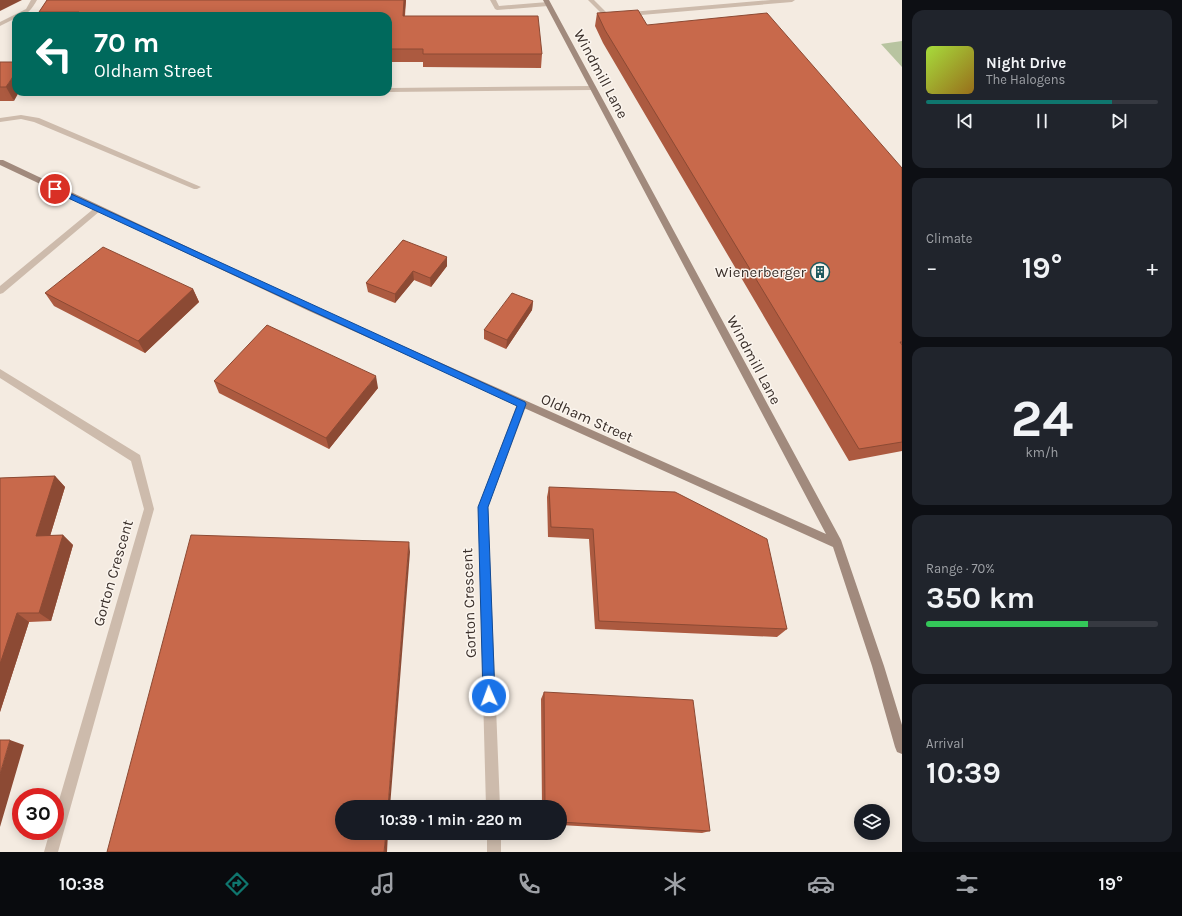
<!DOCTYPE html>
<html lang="en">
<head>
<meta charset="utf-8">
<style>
  :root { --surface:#171b24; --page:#20242c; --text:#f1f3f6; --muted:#9ea1a6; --line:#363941; --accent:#0f766e }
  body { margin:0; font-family:Karla,sans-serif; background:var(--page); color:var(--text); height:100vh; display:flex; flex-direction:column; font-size:15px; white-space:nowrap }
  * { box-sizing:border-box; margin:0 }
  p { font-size:13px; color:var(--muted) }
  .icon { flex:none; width:22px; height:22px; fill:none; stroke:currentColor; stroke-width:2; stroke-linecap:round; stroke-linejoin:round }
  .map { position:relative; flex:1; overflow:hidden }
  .drawer { display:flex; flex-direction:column; gap:10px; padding:10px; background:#0d0f14; width:280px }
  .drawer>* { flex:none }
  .top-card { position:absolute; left:12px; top:12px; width:380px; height:84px; border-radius:12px; box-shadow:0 2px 10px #0003; background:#00695c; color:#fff; overflow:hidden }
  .controls { position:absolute; left:854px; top:804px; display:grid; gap:8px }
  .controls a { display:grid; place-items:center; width:36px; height:36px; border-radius:50%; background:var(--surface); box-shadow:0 2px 10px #0003; font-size:20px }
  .speed { position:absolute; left:12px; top:788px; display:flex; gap:8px; font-size:20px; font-weight:700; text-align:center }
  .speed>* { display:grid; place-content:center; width:52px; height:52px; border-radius:50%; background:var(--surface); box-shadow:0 2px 10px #0003; line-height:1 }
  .speed .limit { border:6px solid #d22; background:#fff; color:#111 }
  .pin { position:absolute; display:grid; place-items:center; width:34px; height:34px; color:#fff; margin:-17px; border:2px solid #fff; border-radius:50%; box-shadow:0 1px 4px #0007 }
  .me { position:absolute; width:44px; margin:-22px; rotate:358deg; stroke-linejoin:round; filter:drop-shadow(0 0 3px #0008) }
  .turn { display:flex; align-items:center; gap:14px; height:84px; padding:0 16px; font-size:18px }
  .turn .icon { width:52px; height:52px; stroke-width:2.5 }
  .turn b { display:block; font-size:28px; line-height:34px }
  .big { font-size:30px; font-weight:700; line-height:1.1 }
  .drawer .card { flex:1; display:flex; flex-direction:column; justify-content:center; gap:6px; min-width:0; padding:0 14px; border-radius:12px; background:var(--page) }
  .drawer .dial { align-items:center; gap:0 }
  .dial b { font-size:52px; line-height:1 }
  .song { display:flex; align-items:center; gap:12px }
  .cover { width:48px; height:48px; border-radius:6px; background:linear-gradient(135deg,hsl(80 70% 55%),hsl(40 70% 35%)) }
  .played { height:4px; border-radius:2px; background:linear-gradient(90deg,var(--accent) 80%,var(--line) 80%) }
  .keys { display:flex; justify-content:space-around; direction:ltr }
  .heat { display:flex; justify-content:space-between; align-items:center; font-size:22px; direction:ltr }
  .charge { height:6px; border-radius:3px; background:linear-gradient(90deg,#34c759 70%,var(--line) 0) }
  .trip { position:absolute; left:335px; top:800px; width:232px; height:40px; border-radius:20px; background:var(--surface); box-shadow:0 2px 10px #0003; font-weight:700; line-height:40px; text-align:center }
  .menu { display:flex; height:64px; justify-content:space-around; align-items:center; background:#090b0e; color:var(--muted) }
  .menu .icon { width:28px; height:28px }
  .menu .current { color:var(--accent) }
  .menu b { font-size:18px; color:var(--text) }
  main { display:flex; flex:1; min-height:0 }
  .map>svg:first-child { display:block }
  .green { fill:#b8c4a0 }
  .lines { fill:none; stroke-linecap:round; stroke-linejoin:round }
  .lane { fill:#cdbbac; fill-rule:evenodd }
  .street { fill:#cdbbac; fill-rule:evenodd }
  .secondary { fill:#a18a7d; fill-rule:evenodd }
  .wall { fill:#ac5a40 }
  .shaded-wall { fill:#8c4a34 }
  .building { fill:#c8694b; stroke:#8c4a34 }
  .route { fill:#1a73e8; stroke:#114b97 }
  .labels { text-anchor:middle; stroke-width:3; stroke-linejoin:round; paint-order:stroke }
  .street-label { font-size:15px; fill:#3b302b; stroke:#fbf5ee }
  .poi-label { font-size:15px; fill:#3b302b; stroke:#fbf5ee; text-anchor:end }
</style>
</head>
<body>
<main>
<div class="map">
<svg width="902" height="852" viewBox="0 0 902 852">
  <rect width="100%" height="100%" fill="#f4ebe1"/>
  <!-- green -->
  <path class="green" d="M902,41v26l-21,-23z"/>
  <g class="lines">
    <!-- lane -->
    <path class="lane" d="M490,0h6l3,6 49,-4 3,2 -3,2 -51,4 -2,-1z
      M588,0h6l14,14 163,-14h24l-3,2 -186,16z
      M592,86l2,1v2l-2,1 -204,2v-4z
      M151,92h39l-3,2h-33z"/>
    <!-- street -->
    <path class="street" d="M31,0h6c-5,9 -10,16 -21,16v2l-16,8v-4l26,-13z
      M21,115l18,3 162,69 -4,2h-3l-160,-67 -13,-3 -21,3v-4z
      M97,206l3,1v4l-97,82 -3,1v-8z
      M0,369l140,86 14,54 -96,343h-14l6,-21h5v-17l89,-305 -13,-48 -131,-83z
      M522,400l3,1 2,3 -39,103 12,300h-14l-8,-300 39,-103 2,-3z
      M487,833h14v19h-14z"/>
    <!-- secondary -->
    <path class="secondary" d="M543,0h6l292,540 43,126 18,59v29l-5,-2 -2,-5 -23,-81 -39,-119 -524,-236 -309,-146v-5h3l312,147 511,227z"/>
  </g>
  <!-- wall -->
  <path class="wall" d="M47,0h359l-1,16 137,38 -1,14 -118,-1v-5h-35v-46h-347l-2,-4z
    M597,13l50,12 255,143v283l-53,10 -246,-418 -8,-17z
    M0,62l14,39h-14z
    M403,240l44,26 -16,21 -17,-7 -19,23 -27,-11 -2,-9z
    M193,289l6,13 -54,51 -91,-47 -9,-13z
    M533,301l-1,9 -26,39 -22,-10v-9z
    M214,381l164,7 -49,61 -110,-56z
    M55,476l10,11 -15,49 13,-1 10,10 -22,76 -22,1 -29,90v-234z
    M549,487l238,142 -10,8 -182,-8 -6,-90 -41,-2 -1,-40z
    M544,692l166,139 -8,2 -142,-8v-18h-18l-1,-108z"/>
  <!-- shaded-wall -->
  <path class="shaded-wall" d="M0,0h22l-22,11z
    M404,0h2l-3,29v-13z
    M16,72v20h3l-5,9 -8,-14z
    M447,257v9l-16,21 -1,-9z
    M413,271l1,9 -19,23v-9z
    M193,289l6,13 -54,51 -7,-12z
    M533,301l-1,9 -26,39 1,-9z
    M376,376l2,12 -49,61 -3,-11z
    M55,476l10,11 -18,59 -11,-10z
    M63,535l10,10 -22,76 -12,-8z
    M409,542l1,10 -20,255h-2z
    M17,613l12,9 -29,90v-48z
    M10,740l14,5 -24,82v-53z
    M386,833h2l-1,19h-3z"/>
  <!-- building -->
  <path class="building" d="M47,0h357l-1,16h135l4,38h-119v-5h-35v-33h-311l2,-4h-40z
    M638,10l9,15 120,-12 135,155v174h-2l2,3v97l-43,7 -254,-419 -8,-17z
    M0,62h16v10l-10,15h-6z
    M403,240l44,17 -17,21 -17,-7 -18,23 -29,-11z
    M103,247l90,42 -55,52 -93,-48z
    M512,293l21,8 -26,39 -23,-10z
    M267,325l109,51 -50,62 -112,-57z
    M55,476l-19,60 27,-1 -24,78h-22l-17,51v-186z
    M549,487l126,5 92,47 20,90 -188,-8 -6,-92 -42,-2z
    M191,535l218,7 -21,265h-46v26h44l-2,19h-277z
    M544,692l149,8 17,131 -150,-9v-15h-15z
    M0,740h10l-10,34z"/>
  <!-- route -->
  <path class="route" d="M53,188h5l467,214 1,2 -38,103 7,189 -2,4 -4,2 -4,-2 -2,-4 -5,-189 39,-101 -464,-215z"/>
  <!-- icons -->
  <defs>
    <g id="building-ring" transform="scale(1)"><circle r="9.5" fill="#fbf5ee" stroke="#1f5a5e" stroke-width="1.5"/><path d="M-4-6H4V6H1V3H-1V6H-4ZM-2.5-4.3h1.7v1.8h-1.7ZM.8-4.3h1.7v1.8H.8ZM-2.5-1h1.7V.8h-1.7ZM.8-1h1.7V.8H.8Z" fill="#1f5a5e"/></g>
  </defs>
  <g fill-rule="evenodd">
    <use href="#building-ring" x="820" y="272"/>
  </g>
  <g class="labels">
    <!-- street labels -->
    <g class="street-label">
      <text transform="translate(601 74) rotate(62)" y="5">Windmill Lane</text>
      <text transform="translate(754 360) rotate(62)" y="5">Windmill Lane</text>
      <text transform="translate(587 418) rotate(24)" y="5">Oldham Street</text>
      <text transform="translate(113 573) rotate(-74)" y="5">Gorton Crescent</text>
      <text transform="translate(469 603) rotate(-92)" y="5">Gorton Crescent</text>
    </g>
    <!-- poi labels -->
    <g class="poi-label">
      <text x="806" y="277">Wienerberger</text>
    </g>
  </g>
</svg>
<div class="controls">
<a><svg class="icon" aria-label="layers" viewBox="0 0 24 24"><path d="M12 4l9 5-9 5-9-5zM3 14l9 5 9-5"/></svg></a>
</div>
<div class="speed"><div class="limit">30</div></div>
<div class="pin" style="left:55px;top:189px;background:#d93025"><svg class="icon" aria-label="arrive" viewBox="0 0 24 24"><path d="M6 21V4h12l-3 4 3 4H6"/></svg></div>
<svg class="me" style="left:489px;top:696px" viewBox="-20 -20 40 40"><circle r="17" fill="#1a73e8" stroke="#fff" stroke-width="3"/><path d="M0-11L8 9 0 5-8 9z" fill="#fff"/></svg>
<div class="trip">10:39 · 1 min · 220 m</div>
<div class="top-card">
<div class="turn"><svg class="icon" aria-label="left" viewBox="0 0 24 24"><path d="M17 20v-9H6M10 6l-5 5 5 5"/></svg><div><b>70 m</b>Oldham Street</div></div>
</div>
</div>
<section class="drawer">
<div class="card">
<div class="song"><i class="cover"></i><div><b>Night Drive</b><p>The Halogens</p></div></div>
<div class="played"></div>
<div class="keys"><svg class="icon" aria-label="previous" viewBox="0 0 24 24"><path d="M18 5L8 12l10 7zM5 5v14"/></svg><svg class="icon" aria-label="pause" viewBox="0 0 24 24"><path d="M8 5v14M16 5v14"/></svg><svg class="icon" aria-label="next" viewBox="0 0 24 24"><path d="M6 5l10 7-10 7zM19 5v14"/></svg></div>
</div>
<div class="card"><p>Climate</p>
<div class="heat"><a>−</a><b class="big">19°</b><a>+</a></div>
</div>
<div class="card dial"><b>24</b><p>km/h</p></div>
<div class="card"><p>Range · 70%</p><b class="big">350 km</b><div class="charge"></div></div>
<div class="card"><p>Arrival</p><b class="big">10:39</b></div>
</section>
</main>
<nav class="menu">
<b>10:38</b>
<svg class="icon current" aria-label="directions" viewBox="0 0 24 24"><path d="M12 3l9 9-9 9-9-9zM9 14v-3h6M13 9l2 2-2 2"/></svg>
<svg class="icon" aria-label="music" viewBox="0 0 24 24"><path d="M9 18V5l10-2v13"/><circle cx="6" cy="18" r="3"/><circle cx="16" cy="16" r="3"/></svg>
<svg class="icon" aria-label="phone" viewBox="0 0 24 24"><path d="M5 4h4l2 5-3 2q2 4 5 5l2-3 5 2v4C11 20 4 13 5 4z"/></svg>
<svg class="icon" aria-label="climate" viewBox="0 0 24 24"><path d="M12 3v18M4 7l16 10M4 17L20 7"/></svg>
<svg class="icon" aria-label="car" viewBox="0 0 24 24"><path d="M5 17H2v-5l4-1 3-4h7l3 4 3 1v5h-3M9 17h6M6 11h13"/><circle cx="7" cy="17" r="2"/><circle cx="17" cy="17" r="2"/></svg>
<svg class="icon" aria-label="filters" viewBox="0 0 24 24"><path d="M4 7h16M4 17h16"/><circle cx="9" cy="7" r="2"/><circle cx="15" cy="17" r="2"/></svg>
<b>19°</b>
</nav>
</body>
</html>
